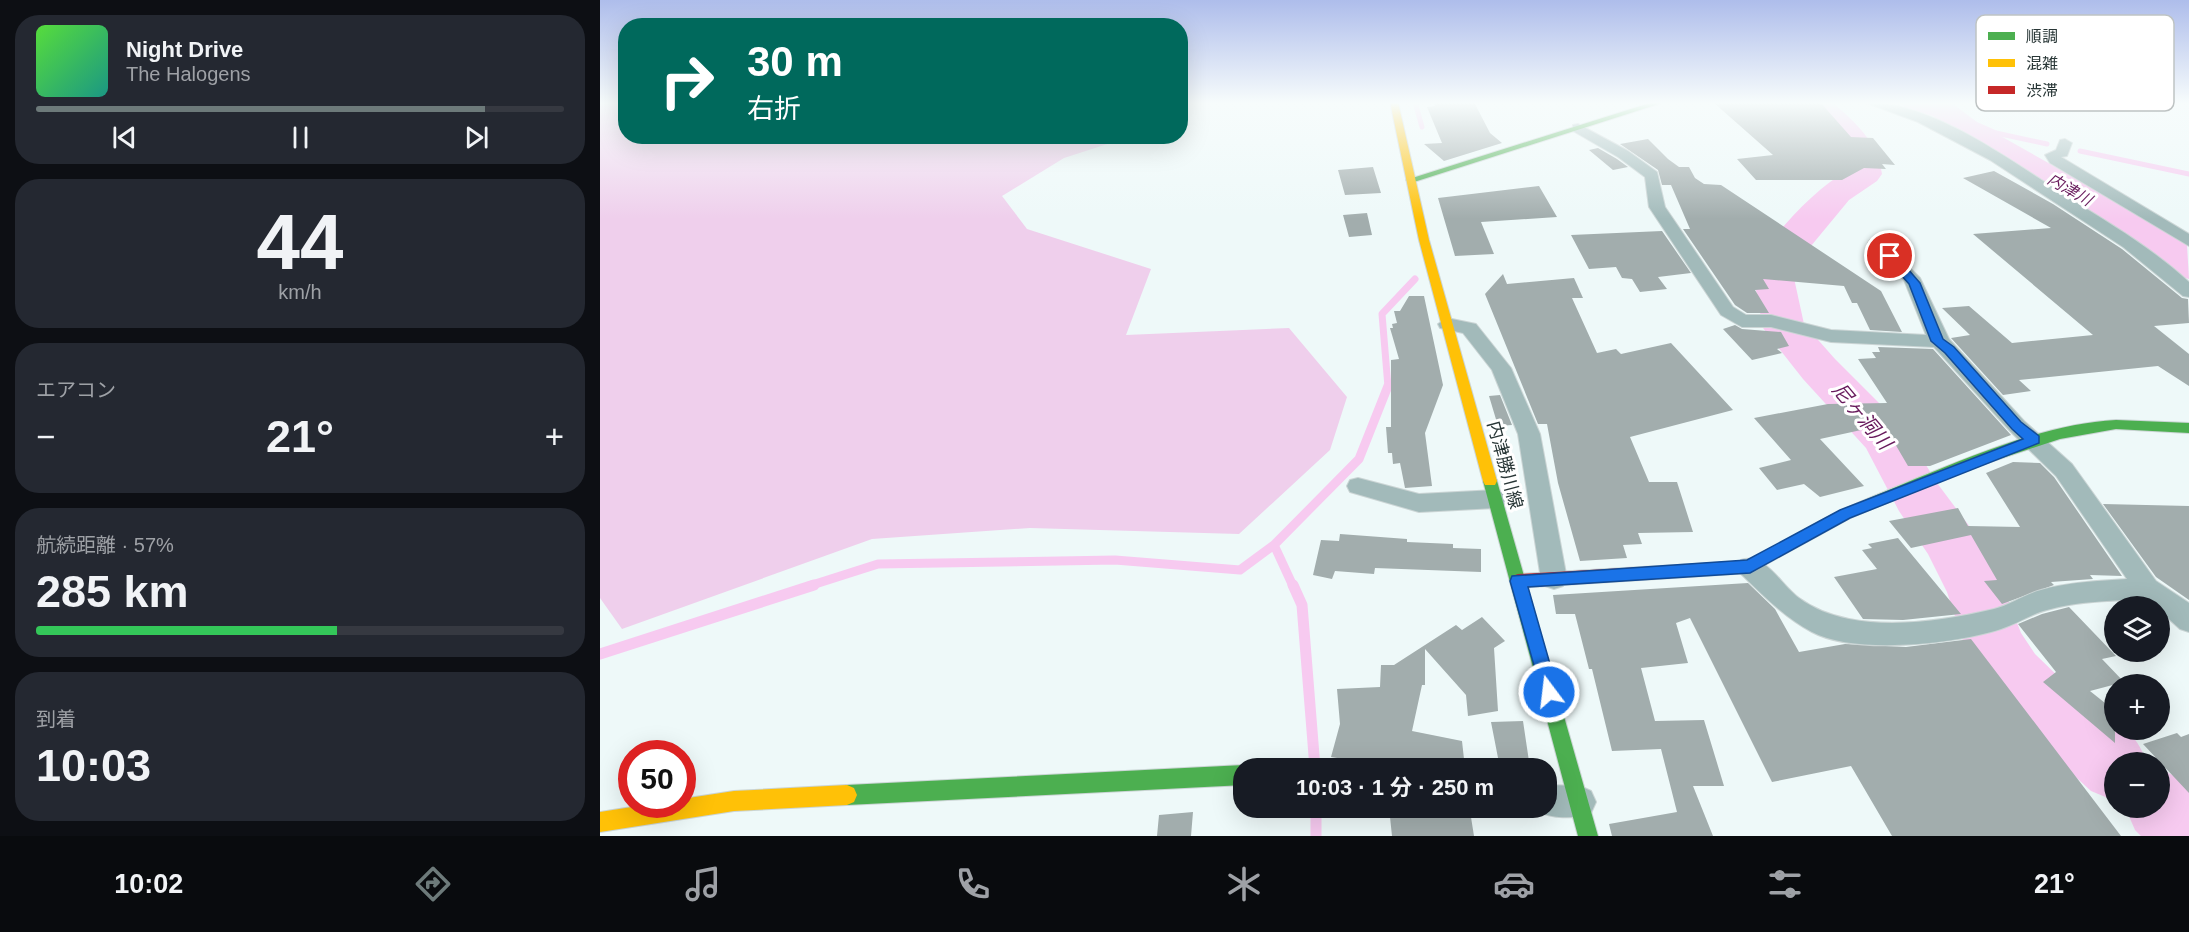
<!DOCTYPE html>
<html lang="ja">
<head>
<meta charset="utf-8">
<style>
  :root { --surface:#171b24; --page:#242831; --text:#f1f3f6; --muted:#9ea1a6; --line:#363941; --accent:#6d7a7a }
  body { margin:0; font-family:Arial,"Noto Sans JP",sans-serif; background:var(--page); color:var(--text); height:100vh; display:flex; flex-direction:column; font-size:22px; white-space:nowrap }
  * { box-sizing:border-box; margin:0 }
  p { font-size:20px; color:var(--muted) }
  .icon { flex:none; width:33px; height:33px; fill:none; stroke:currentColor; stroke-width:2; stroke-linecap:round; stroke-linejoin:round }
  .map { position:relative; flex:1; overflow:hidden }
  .details { display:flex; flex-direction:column; gap:15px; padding:15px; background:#0d0f14; width:600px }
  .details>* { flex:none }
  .banner { position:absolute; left:18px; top:18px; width:570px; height:126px; border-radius:24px; box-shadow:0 6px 24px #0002; background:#00695c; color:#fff; overflow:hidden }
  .tools { position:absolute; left:1504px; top:596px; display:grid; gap:12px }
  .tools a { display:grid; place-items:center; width:66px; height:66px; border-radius:50%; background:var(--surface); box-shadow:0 6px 24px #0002; font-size:30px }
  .speed { position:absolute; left:18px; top:740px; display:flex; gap:12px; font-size:30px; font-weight:700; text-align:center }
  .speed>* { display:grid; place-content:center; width:78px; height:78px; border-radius:50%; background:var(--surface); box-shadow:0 6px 24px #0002; line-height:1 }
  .speed .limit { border:9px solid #d22; background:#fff; color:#111 }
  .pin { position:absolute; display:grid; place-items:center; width:51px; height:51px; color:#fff; margin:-26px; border:3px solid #fff; border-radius:50%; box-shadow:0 2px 6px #0007 }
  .me { position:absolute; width:66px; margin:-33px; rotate:345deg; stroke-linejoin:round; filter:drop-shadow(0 0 4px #0008) }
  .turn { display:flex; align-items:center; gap:21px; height:126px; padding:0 30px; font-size:27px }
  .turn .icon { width:78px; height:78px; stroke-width:2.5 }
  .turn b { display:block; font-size:42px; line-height:51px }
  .big { font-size:45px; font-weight:700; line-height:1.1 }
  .details .widget { flex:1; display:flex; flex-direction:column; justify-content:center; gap:9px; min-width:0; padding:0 21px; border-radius:24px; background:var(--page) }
  .details .dial { align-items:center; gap:0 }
  .dial b { font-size:78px; line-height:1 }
  .song { display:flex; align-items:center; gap:18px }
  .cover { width:72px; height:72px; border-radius:9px; background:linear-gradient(135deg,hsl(110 70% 55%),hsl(170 70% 35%)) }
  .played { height:6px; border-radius:3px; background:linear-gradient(90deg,var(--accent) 85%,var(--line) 85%) }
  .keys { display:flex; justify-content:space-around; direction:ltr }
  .heat { display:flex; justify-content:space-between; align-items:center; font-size:33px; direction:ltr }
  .charge { height:9px; border-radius:4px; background:linear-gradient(90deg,#34c759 57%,var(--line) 0) }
  .trip { position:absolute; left:633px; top:758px; width:324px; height:60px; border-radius:24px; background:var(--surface); box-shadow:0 6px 24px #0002; font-weight:700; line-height:60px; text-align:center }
  .tab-bar { display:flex; height:96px; justify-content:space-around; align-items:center; background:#090b0e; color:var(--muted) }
  .tab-bar .icon { width:42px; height:42px }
  .tab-bar .current { color:var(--accent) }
  .tab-bar b { font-size:27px; color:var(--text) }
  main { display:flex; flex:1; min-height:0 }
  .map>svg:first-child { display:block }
  .forest { fill:#efcfec }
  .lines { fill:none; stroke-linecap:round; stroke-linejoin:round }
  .stream-far3 { stroke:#f7caf0; stroke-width:5 }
  .stream-far2 { stroke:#f7caf0; stroke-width:7 }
  .stream-far1 { stroke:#f7caf0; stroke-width:9 }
  .stream { stroke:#f7caf0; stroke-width:11 }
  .river { fill:#f7caf0; fill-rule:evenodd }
  .building { fill:#a2adad }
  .street-casing { stroke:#cbd5d5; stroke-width:2 }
  .fast-casing { stroke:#cbd5d5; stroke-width:2 }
  .slow-casing { stroke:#cbd5d5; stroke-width:2 }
  .jam-casing { stroke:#cbd5d5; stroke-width:2 }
  .street { fill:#a2baba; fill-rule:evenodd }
  .fast { fill:#4caf50; fill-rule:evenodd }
  .slow { fill:#ffc107; fill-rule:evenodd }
  .jam { fill:#c62828; fill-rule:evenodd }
  .route { fill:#1a73e8; stroke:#114b97; stroke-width:1.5 }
  .labels { text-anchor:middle; stroke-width:6; stroke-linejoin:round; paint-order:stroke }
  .far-water-label { font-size:16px; font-style:italic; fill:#67195b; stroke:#fff }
  .street-label { font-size:18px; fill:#283636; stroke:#fff }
  .water-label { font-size:20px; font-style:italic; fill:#67195b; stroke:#fff }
  .key { fill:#fff; stroke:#bec3c3; stroke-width:1.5 }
  .key-label { font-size:16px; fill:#283636 }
</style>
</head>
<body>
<main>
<section class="details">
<div class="widget">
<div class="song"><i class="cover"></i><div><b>Night Drive</b><p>The Halogens</p></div></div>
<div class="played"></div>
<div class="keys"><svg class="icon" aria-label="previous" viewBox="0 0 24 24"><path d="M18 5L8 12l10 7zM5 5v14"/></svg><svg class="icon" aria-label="pause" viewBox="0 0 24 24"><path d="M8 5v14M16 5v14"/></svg><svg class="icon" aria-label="next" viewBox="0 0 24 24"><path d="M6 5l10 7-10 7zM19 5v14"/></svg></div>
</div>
<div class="widget dial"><b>44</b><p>km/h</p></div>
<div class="widget"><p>エアコン</p>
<div class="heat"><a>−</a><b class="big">21°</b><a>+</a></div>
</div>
<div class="widget"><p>航続距離 · 57%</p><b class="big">285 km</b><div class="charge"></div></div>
<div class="widget"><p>到着</p><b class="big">10:03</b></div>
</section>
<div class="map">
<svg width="1589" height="836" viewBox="0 0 1589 836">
  <rect width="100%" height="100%" fill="#eef9f9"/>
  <!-- forest -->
  <path class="forest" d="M0,102h25l1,34 503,1 -65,21 -62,38 25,33 124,40 -25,66 163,-7 58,69 -17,53 -91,84 -209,-6 -158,11 -250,90 -22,-31z"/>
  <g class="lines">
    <!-- stream-far3 -->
    <path class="stream-far3" d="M815,102l7,25
      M1343,110l53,23 51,11
      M1480,151l109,23"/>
    <!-- stream-far2 -->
    <path class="stream-far2" d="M788,387l-6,-73 33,-35"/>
    <!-- stream-far1 -->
    <path class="stream-far1" d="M209,586l69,-22 237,-4 125,10 34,-25
      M693,586l-19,-41 85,-86 29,-73"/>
    <!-- stream -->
    <path class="stream" d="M693,585l9,20 13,163
      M0,654l214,-69
      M716,807v29"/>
    <!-- river -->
    <path class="river" d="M1200,102h32c23,20 46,40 50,72l-5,7 -28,19 -57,69 12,55 31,35 67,67 35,57 33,44 35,65 16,41 14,21 31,30 49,39v6c18,0 26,19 32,33h-32v39l-24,-10 -71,-65 -29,-32 -26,-47 -18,-55 -19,-38 -29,-43 -33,-63 -63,-69 -40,-51 -11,-59c23,-37 59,-77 96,-99l-8,-26z
      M1300,102l53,2 28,21 119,67 87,53 2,34 -14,-4 -14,-14 -85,-55 -117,-67 -26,-23 -28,-8z
      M1560,769l29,14v53h-48l-6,-6 -10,-23h35z"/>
  </g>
  <!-- building -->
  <path class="building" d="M833,102h41l16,31 12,10 -58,18 -20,-17 18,-1 -15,-36 8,-1z
    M1113,102h107l31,35 22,1 22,27 -13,-1 4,5 -22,-1 -22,12h-86l-19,-21 36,-4z
    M1048,139l20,20 11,8h10l6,11 9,6 17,1 160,106 21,41 -32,-2 -13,-27h-5l-8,-17 -81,-7 6,10 -14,1 14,23h-22l-12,-8 -52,-76h7l-19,-44h-9l-4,-15 -38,-26z
    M998,148l19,11 11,8 -15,3 -24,-20z
    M773,167l8,26 -36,2 -7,-25z
    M1394,171l59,33 69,45 60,49 6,1 1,24 -35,3 35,28v32l-31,-20 -139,14 12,11 -28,4 -52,-57 19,-3 -28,-27 27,-2 43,37 81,-8 -120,-101 78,-6 -88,-50z
    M939,186l18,31 -76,5 13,32 -39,2 -17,-58z
    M767,213l5,22 -23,2 -6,-22z
    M1062,231l29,42 -33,4 9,12 -27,3 -8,-13 -10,-1 -6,-11 -27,2 -18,-34z
    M903,274l4,10 67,-6 9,20h-11l25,55 19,-4 5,5 50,-11 62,67 -103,27 19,45h28l16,50 -55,1 4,11 -19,1 4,13 -47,3 -22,-78 -11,-59h-9l-53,-130z
    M809,296h15l19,89 -18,48 7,53 -27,2 -5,-25 -7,1 -1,-11h-4l-2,-26h5v-67l8,-1 -9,-31h3l-1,-4 5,-1 -3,-12h6z
    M1135,325l7,4 39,3 8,14 -12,3 5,4 -30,7 -29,-31z
    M1278,347l55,2 78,86 -81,31h-22l-24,-41 -64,14 44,47 -44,11 -16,-13 -27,6 -18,-22 32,-8 -37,-42 74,-14 59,-1 -29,-44 18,-1 -4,-6h8z
    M900,395l12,30 -14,1 -9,-30z
    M1413,462l27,1 14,14 68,99 -32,-1 3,4 -42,3 3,3 -52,19 -18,-23 13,-1 -26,-45 -60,13 -22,-27 69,-13 10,18 52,1 -34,-54z
    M1503,504l86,2v94l-33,-23z
    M740,534l67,5v3l46,2v4l28,1v23l-106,-4 -1,6 -39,-3 -3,8 -19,-4 8,-35 18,1z
    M1298,538l63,76 -58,6 -40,-1 -29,-42 43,-8 -15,-19 10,-2 -4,-4z
    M1148,583l27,26 24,43 46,-8 61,3 65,-8 150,197h-229l-41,-70 -79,16 -82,-164 -14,5 12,40 -47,5 14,53 49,-1 20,66h-31l20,50h-101l-3,-12 68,-12 -16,-63 -49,2 -20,-82h-3l-14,-55h-19l-3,-19z
    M1469,607l47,49 -14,3 22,23 -34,9 25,20v32l-72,-61 13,-10 -38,-48 24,-10z
    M882,617l23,24 -11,7 4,63 -30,5 -2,-21 -41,-46v36h-3l-10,46 50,10 3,27h-30l-48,-9 -1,7 -55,-9 9,-33 -3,-35 43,-2 1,-22h13l62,-40 6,5z
    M923,721l7,47h-30l-9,-46z
    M1577,733l4,4 8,-3v59l-46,-49z
    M870,811l4,25h-82l-2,-19z
    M593,812l-2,24h-34l2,-21z"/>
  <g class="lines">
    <!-- street casing -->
    <g class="street-casing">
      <path id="street" d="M1264,102c70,0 147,59 205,96 42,26 84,51 120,84v15l-6,-1 -60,-49 -133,-87 -72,-38z
        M978,124l50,27 29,21 8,35 68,100 13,8h25l60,15 95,5 -22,-55 -36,-37 2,-3h12l38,38 29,61 75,82 48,43 84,117 33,22v29l-9,-3 -20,-18v-5h-7l-10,-7c-32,2 -65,2 -96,11 -16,4 -30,14 -46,19 -46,15 -146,26 -189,3 -28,-15 -48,-36 -71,-58l-3,-7 3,-7c24,-8 40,25 58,38 15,11 31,17 50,21 46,9 99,1 145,-10 16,-4 31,-15 47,-19 27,-8 57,-9 86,-11l-71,-103 -46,-45 -76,-84 -103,-5 -60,-15h-29l-21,-12 -72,-108 -4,-30 -27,-20 -45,-26v-6z
        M1465,139l7,4 -5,13 -6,1 128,77v12l-139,-83 -5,-8 11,-5 4,-10z
        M847,318l29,6 35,44 29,66 27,145 -4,7 -9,3 -9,-3 -4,-7 -23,-145 -26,-64 -29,-37 -23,-5 -2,-4z
        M758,478l61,16 77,-4 8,3 4,6 -4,6 -8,3 -77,4 -69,-20 -3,-6 3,-6z
        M946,785l34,1 11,5 5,11 -5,11c-17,7 -39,5 -56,-2l-2,-4h13z"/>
    </g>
    <!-- fast casing -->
    <g class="fast-casing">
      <path id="fast" d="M1053,102h12l-251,80 -8,-2z
        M1516,420l73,3v10l-73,-4 -56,10 -88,29 -122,50 -29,16 -5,2 -5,-2 -3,-4 3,-4c33,-19 69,-32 104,-47 64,-26 132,-55 201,-59z
        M890,476l5,1 2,4 101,355h-20l-95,-355 2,-4z
        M644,765l6,3h-6v17l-397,20 -7,-3 -3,-7 3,-7 7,-3z"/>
    </g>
    <!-- slow casing -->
    <g class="slow-casing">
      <path id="slow" d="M790,102h8l31,138 68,241 -2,4h-10l-2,-4 -64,-241z
        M247,785l7,3 3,7 -3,7 -7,3 -113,6 -134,21v-20l51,-8h31v-5l52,-8z"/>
    </g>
    <!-- jam casing -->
    <g class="jam-casing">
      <path id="jam" d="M1216,524l5,2 3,4 -3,4 -71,39 -232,15 -6,-2 -2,-5 2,-5 6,-2 229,-13z"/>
    </g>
    <!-- street -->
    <use href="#street" class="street"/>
    <!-- fast -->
    <use href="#fast" class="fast"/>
    <!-- slow -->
    <use href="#slow" class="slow"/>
    <!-- jam -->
    <use href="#jam" class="jam"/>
  </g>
  <!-- sky -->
  <linearGradient id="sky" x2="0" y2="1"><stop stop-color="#aebdeb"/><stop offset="0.47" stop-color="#f7fcfc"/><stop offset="1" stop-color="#f7fcfc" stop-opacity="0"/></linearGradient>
  <rect width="1589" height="219" fill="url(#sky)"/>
  <!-- route -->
  <path class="route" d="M1286,253h8l26,30 23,56 11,8 67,75 18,14v7l-189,75 -100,55 -222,14 30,105 -2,5 -7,3 -6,-3 -33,-116 2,-5 235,-16 93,-50 183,-71 -11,-10 -67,-76 -14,-12 -22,-57 -23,-26z"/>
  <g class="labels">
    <!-- far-water labels -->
    <g class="far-water-label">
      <text transform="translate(1470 189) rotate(30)" y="6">内津川</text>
    </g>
    <!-- street labels -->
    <g class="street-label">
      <text transform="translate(905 465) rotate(75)" y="6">内津勝川線</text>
    </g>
    <!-- water labels -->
    <g class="water-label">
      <text transform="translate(1262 416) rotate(50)" y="7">尼ヶ洞川</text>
    </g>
  </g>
  <!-- legend -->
  <rect x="1376" y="15" width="198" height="96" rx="9" class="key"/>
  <rect x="1388" y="32" width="27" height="8" fill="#4caf50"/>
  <rect x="1388" y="59" width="27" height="8" fill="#ffc107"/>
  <rect x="1388" y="86" width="27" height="8" fill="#c62828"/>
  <g class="key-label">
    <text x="1426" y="42">順調</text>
    <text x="1426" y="69">混雑</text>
    <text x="1426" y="96">渋滞</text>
  </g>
</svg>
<div class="tools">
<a><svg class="icon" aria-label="layers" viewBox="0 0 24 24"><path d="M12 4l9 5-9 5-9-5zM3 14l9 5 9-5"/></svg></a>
<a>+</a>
<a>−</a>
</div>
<div class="speed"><div class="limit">50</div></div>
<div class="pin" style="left:1290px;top:256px;background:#d93025"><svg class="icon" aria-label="arrive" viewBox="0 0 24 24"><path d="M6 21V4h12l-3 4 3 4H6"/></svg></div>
<svg class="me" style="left:949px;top:692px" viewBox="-20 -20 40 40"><circle r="17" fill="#1a73e8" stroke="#fff" stroke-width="3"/><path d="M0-11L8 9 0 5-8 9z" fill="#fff"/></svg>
<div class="trip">10:03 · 1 分 · 250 m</div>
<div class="banner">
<div class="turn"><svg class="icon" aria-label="right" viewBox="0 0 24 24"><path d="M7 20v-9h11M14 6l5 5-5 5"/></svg><div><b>30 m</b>右折</div></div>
</div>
</div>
</main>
<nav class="tab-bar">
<b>10:02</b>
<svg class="icon current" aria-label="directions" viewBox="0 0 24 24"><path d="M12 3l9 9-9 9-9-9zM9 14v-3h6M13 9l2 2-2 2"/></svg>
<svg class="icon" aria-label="music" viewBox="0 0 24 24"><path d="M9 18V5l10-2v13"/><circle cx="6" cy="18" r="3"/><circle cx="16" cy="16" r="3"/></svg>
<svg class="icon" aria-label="phone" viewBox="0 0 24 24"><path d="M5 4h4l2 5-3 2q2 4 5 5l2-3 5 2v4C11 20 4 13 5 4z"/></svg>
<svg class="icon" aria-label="climate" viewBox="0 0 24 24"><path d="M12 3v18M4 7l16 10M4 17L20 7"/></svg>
<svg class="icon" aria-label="car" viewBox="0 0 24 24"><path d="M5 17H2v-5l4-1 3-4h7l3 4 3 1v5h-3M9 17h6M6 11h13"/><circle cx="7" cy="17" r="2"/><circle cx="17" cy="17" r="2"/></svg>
<svg class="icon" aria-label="filters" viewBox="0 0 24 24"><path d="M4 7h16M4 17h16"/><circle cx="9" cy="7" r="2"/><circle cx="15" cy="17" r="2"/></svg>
<b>21°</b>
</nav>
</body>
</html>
